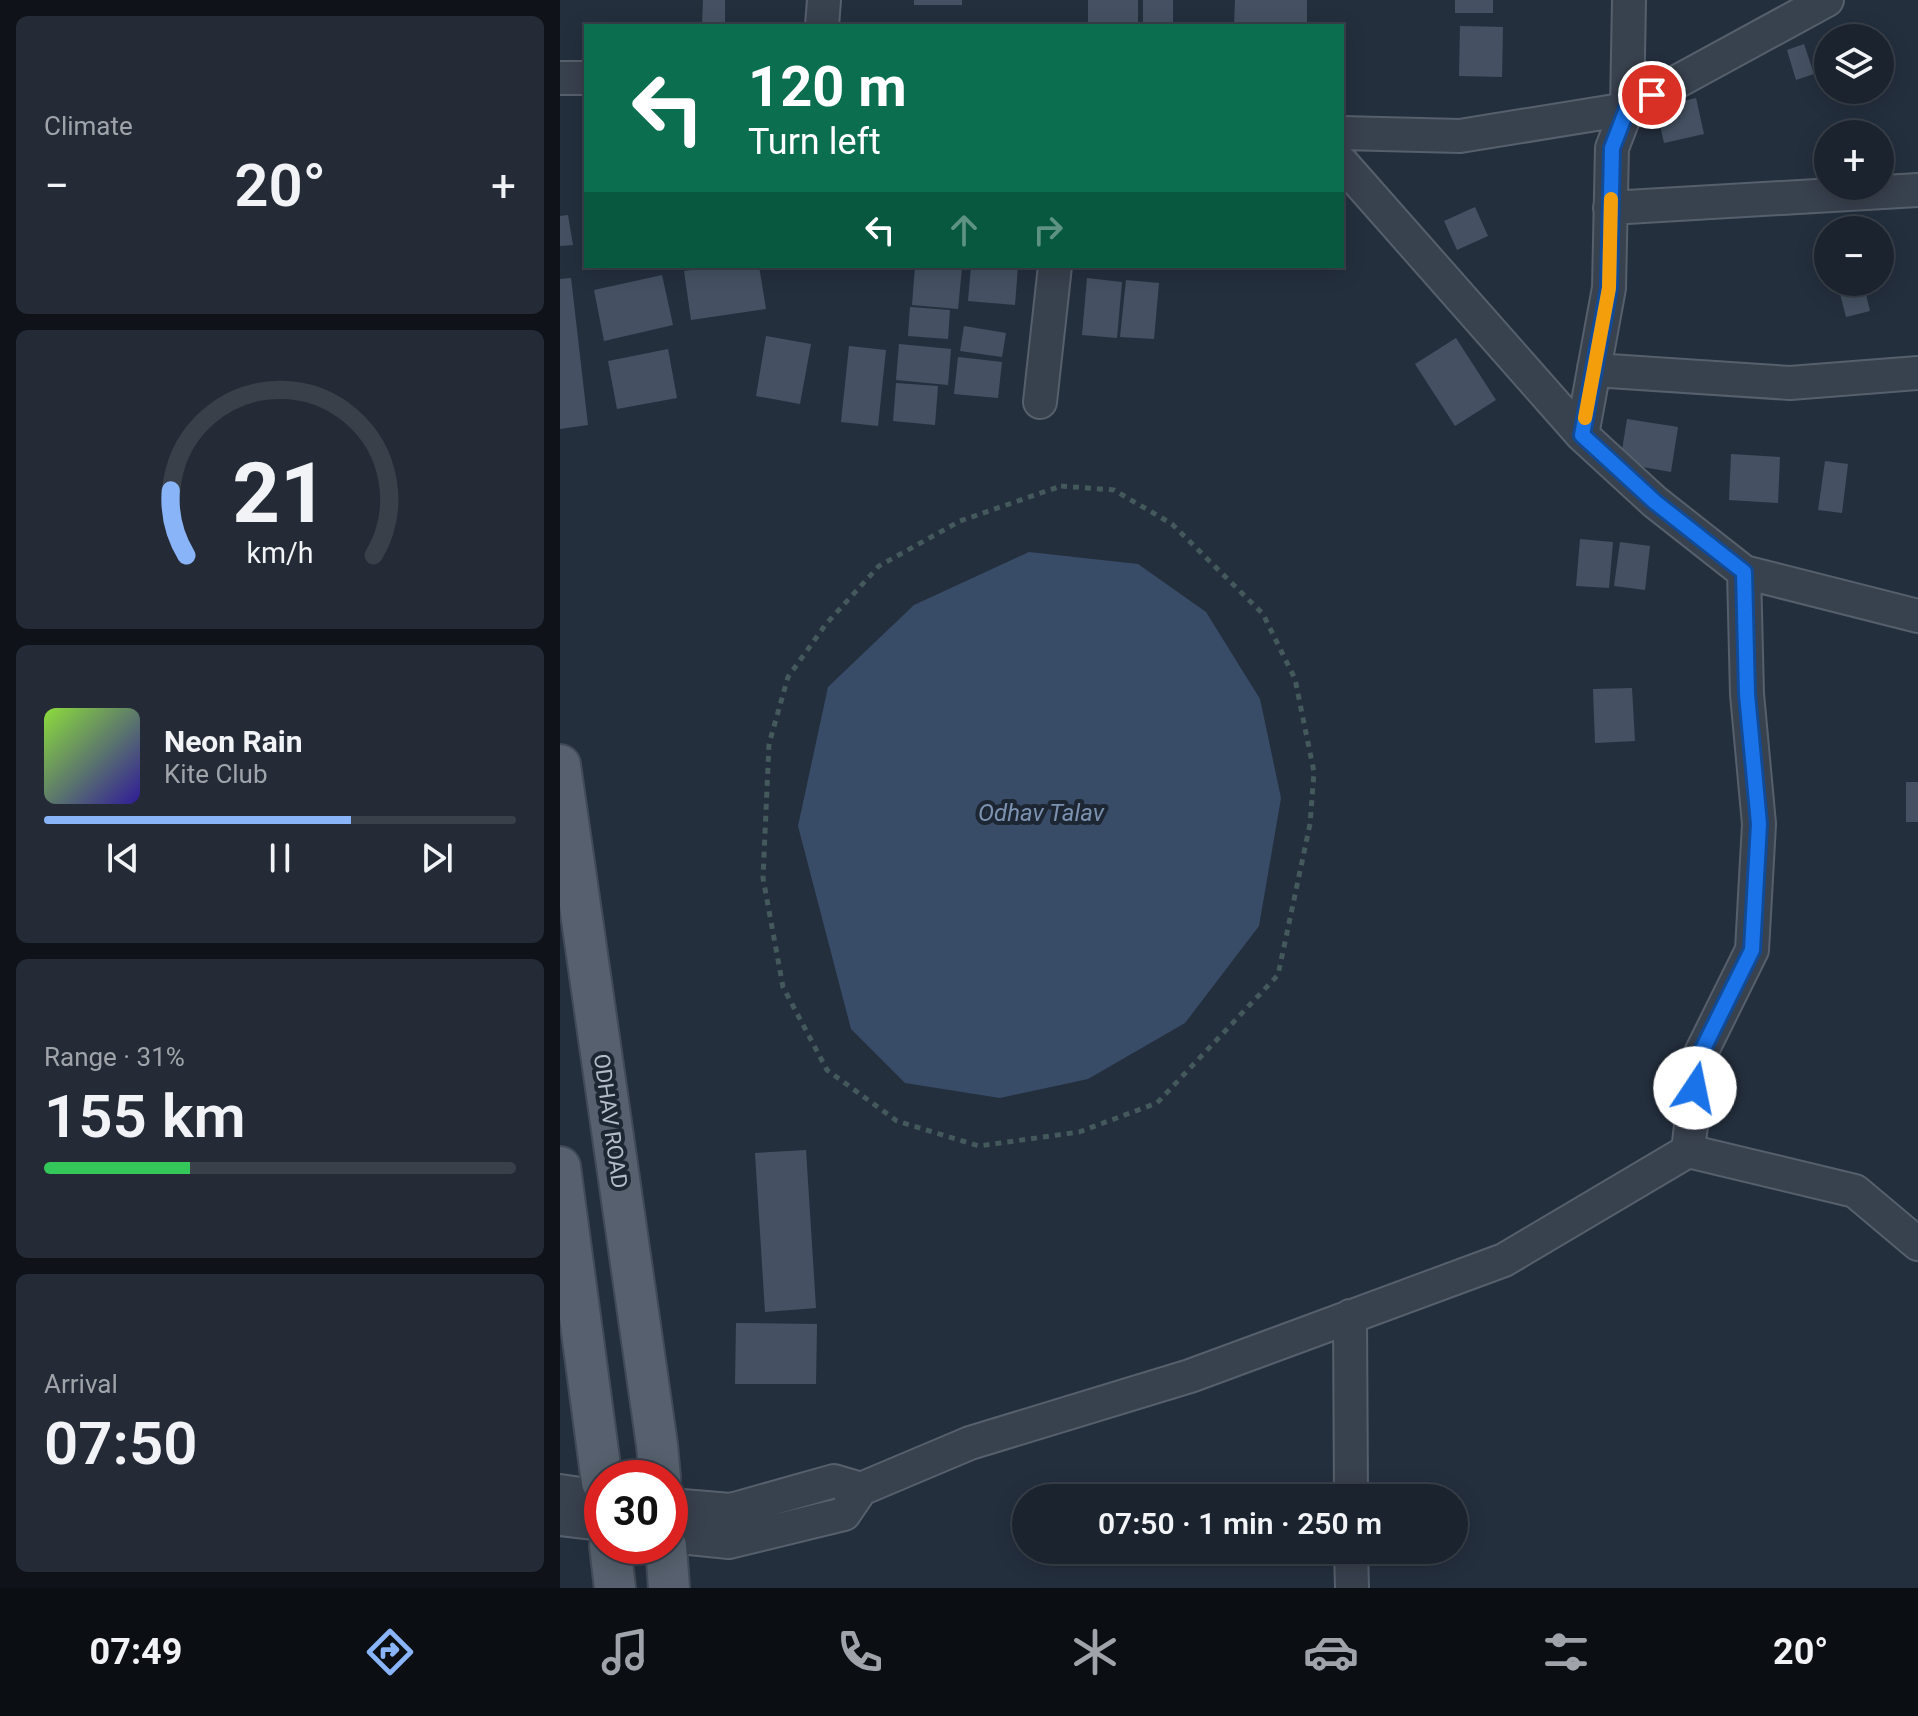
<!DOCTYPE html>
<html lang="en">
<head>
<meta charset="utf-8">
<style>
  :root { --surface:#1b232e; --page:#242b36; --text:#f1f3f6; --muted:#a0a4aa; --line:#39404a; --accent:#8ab4f8 }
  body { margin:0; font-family:Roboto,sans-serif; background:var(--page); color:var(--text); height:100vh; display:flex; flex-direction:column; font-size:30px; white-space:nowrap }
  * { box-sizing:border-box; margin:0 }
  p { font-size:26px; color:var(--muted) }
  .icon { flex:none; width:44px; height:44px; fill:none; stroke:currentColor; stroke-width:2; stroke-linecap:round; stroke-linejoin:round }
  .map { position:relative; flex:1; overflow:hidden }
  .panel { display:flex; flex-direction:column; gap:16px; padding:16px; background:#0f1319; width:560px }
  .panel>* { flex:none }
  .guide { position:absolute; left:24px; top:24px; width:760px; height:244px; border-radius:0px; box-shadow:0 4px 20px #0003,0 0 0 2px var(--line); background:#0b6e4f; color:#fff; overflow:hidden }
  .buttons { position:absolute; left:1254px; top:24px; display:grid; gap:16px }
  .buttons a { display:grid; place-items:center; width:80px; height:80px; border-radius:50%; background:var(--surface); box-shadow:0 4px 20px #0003,0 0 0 2px var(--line); font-size:40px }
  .speed { position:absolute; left:24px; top:1460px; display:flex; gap:16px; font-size:40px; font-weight:700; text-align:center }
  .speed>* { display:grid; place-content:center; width:104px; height:104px; border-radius:50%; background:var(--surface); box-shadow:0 4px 20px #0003,0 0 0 2px var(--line); line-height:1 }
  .speed .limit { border:12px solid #d22; background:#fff; color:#111 }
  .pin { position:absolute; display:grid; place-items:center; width:68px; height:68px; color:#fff; margin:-34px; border:4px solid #fff; border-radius:50%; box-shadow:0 2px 8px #0007 }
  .me { position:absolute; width:88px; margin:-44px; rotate:11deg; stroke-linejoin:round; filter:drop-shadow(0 0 6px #0008) }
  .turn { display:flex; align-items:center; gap:28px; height:168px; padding:0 32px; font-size:36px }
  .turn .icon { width:104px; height:104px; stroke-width:2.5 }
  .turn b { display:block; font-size:56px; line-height:68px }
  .lanes { display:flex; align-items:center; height:76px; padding:0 32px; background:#0003; justify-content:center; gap:40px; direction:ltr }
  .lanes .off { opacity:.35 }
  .big { font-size:60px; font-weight:600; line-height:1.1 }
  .panel .card { flex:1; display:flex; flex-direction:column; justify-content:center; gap:12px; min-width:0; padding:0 28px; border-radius:12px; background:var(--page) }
  .panel .dial { align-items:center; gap:0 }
  .dial svg { height:208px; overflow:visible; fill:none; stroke:var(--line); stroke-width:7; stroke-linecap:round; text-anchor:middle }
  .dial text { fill:var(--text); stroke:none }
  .song { display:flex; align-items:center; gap:24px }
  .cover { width:96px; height:96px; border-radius:12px; background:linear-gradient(135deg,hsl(90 70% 55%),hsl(250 70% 35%)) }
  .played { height:8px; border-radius:4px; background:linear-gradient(90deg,var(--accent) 65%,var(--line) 65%) }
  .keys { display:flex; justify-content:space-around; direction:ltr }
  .heat { display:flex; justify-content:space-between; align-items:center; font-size:44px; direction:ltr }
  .charge { height:12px; border-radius:6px; background:linear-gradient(90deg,#34c759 31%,var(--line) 0) }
  .trip { position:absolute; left:452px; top:1484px; width:456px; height:80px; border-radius:40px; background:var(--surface); box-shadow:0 4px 20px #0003,0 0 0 2px var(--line); font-weight:600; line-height:80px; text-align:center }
  .tabs { display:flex; height:128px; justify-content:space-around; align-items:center; background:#0b0e12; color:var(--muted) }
  .tabs .icon { width:56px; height:56px }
  .tabs .current { color:var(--accent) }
  .tabs b { font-size:36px; color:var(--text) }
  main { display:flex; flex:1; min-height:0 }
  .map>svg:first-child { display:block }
  .water { fill:#394c67 }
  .building { fill:#455162 }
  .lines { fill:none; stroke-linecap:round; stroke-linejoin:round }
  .minor-casing { stroke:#565f6c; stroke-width:36 }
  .major-casing { stroke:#414a57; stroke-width:44 }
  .path { stroke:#44595c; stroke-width:5; stroke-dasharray:6 6; stroke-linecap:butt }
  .minor { stroke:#38414e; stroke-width:32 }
  .major { stroke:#56606e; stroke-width:40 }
  .route-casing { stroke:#114b97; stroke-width:20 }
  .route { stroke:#1a73e8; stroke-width:14 }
  .slow { stroke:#f59e0b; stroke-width:14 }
  .labels { text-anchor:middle; stroke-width:8; stroke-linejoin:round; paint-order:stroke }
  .street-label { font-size:22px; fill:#b4bcc9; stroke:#1d2633 }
  .water-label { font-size:24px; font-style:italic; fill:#7c92b1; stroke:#1d2633 }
</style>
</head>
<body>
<main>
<section class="panel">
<div class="card"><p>Climate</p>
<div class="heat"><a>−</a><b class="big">20°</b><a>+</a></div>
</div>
<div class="card dial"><svg viewBox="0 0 100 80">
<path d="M14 69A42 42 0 1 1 86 69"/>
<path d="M14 69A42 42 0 0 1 8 44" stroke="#8ab4f8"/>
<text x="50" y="56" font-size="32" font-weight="700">21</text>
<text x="50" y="72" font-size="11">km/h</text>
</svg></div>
<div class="card">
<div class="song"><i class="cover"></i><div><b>Neon Rain</b><p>Kite Club</p></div></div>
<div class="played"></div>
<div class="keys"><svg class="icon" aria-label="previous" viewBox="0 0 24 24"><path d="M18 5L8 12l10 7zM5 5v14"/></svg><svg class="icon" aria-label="pause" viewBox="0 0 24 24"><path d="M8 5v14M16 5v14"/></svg><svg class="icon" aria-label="next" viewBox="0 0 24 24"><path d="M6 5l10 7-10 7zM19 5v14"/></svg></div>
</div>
<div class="card"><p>Range · 31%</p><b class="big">155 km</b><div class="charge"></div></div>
<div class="card"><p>Arrival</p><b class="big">07:50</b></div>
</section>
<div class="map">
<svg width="1358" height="1588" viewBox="0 0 1358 1588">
  <rect width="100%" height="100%" fill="#242f3e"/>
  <!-- water -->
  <path class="water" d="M469,552l109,12 68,48 54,87 21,99 -22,128 -74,97 -97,56 -88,19 -95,-15 -54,-54 -53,-203 30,-139 86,-82z"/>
  <!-- building -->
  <path class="building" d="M143,0h22v26l-23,-1z
    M354,0h48v5h-48z
    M528,0h50v26h-50z
    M583,0h30v24l-30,-1z
    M675,0h72v26h-73z
    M895,0h38v13h-38z
    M900,26l43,1 -1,50 -43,-1z
    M1244,44l10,30 -18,6 -9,-30z
    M1136,98l8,36 -40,9 -8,-36z
    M915,207l13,29 -31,14 -13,-29z
    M8,215l5,30 -13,1v-30z
    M156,266h43l7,43 -75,11 -7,-49z
    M355,266l47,2 -4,41 -46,-4z
    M411,266h47l-3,39 -47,-4z
    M102,275l11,50 -69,16 -10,-51z
    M11,278l17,147 -28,4v-150z
    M527,278l35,4 -5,56 -35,-3z
    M566,280l33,3 -5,56 -34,-2z
    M1277,282h26l7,29 -24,6z
    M350,307l40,3 -2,29 -40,-3z
    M404,326l42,7 -4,24 -42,-6z
    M206,336l45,8 -11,60 -44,-8z
    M896,338l40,62 -41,26 -40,-62z
    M339,344l52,5 -3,36 -52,-5z
    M289,346l37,4 -8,76 -37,-4z
    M108,349l9,49 -60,11 -9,-48z
    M398,357l44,5 -4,36 -44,-4z
    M336,383l42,3 -3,39 -42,-4z
    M1067,419l51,8 -7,45 -51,-9z
    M1171,454l49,3 -2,46 -49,-3z
    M1265,461l23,3 -6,49 -24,-3z
    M1020,539l33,3 -4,46 -33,-2z
    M1060,542l30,4 -5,44 -31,-4z
    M1072,688l3,53 -40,2 -2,-54z
    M1346,782h12v40h-12z
    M246,1150l10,158 -51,4 -10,-159z
    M176,1323l81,1 -1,60h-81z"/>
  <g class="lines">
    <!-- minor casing -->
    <g class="minor-casing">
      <path id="minor" d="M262,26l2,-26
        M0,78h26
        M782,133l118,3 167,-27 200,-109
        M782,163l240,272 73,67 89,70 174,44
        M1050,208l308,-18
        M1034,368v2l196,13 128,-10
        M480,402l15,-136
        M1022,435l27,-147 3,-140 15,-39 2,-109
        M1128,1151l11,-94 53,-107 7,-126 -12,-130 -3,-122
        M790,1316l1,182
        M0,1491l42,6
        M110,1505l61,5 103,-29 27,8
        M0,1519l42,5
        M110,1536l59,6 115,-28 17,-25 109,-46 220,-67 314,-116 184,-109 167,40 63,53
        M791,1550l1,38"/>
    </g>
    <!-- major casing -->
    <g class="major-casing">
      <path id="major" d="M0,765l97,680 3,33
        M0,1167l42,315
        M50,1546l5,42
        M106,1546l3,42"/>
    </g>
    <!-- path -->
    <path class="path" d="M501,486l53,4 58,34 91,90 32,65 19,93 -4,52 -32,151 -121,128 -78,29 -100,14 -82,-25 -70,-51 -44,-83 -20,-109 6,-134 19,-67 38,-53 53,-58 81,-45z"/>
    <!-- minor -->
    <use href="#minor" class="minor"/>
    <!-- major -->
    <use href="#major" class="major"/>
  </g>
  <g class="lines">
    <!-- route casing -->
    <g class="route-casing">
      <path id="route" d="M1092,95l-25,14 -15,39 -3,140 -27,147 73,67 89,70 3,122 12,130 -7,126 -53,107 -4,31"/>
    </g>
    <!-- route -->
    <use href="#route" class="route"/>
    <!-- slow -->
    <path class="slow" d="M1025,418l24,-130 2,-89"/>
  </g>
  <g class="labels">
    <!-- street labels -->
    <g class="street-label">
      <text transform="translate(51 1121) rotate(82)" y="8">ODHAV ROAD</text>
    </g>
    <!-- water labels -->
    <g class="water-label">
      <text x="481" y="821">Odhav Talav</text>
    </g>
  </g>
</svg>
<div class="buttons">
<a><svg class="icon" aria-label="layers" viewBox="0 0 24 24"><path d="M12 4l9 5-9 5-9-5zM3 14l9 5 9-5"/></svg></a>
<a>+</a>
<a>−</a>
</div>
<div class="speed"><div class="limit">30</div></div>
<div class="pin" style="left:1092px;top:95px;background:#d93025"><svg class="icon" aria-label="arrive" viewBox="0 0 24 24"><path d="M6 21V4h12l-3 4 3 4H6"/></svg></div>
<svg class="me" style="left:1135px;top:1088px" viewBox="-20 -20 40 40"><circle r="19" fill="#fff"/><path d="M0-13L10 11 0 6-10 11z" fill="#1a73e8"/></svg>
<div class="trip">07:50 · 1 min · 250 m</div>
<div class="guide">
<div class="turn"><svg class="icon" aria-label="left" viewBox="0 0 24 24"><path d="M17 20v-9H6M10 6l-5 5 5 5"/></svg><div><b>120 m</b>Turn left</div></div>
<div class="lanes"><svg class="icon" aria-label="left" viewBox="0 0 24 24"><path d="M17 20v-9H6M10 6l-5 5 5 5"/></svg><svg class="icon off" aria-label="ahead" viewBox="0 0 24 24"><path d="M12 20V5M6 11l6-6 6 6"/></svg><svg class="icon off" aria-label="right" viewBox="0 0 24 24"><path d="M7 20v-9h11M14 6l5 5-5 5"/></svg></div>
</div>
</div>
</main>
<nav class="tabs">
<b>07:49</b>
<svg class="icon current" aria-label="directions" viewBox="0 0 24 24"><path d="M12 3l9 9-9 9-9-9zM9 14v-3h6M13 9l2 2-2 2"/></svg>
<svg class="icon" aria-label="music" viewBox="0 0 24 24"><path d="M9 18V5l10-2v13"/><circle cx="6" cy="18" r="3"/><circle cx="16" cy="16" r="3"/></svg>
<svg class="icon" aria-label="phone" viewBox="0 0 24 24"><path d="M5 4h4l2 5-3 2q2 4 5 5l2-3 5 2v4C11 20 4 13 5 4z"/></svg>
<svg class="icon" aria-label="climate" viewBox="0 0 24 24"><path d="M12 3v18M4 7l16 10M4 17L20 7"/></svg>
<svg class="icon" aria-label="car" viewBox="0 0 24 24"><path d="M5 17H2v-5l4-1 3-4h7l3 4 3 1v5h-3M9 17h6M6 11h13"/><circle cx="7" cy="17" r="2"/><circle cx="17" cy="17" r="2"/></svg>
<svg class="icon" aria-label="filters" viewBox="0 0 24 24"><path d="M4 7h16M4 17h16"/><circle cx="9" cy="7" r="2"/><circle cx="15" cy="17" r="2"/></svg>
<b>20°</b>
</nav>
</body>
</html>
